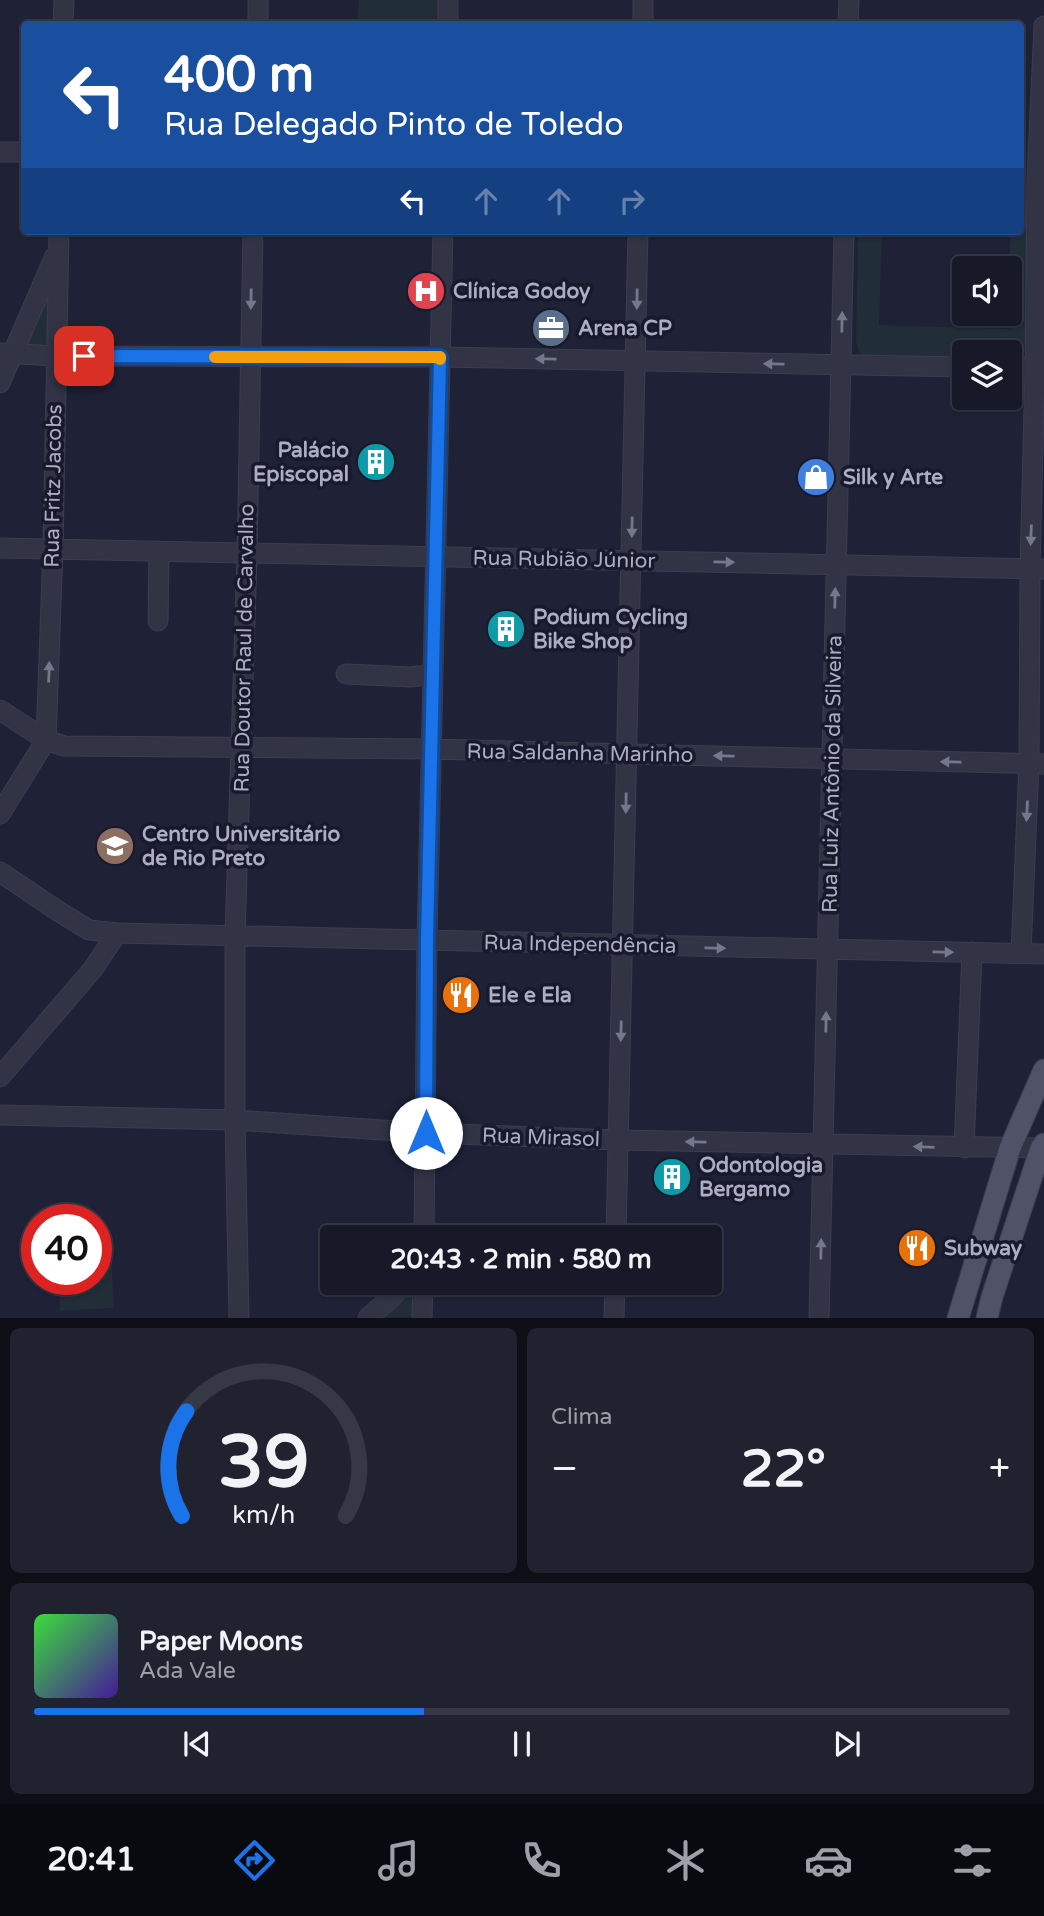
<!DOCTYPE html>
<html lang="pt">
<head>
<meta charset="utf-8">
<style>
  :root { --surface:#171928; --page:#202230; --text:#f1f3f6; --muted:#9ea0a8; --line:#363845; --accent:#1a73e8 }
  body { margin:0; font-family:"Varela Round",sans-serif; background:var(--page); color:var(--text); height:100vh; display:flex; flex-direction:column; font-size:26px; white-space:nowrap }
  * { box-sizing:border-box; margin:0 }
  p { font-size:23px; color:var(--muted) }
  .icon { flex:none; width:38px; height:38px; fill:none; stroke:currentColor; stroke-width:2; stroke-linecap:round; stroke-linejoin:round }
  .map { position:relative; height:1318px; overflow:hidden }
  .drawer { display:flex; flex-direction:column; gap:10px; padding:10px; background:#0d0e16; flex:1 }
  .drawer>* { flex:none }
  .banner { position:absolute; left:21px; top:21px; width:1003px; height:214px; border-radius:7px; box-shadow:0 2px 5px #0004,0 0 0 2px var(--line); background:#1a4fa0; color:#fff; overflow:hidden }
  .tools { position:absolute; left:952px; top:256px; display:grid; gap:14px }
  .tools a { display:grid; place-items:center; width:70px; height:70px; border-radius:7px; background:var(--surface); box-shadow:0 2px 5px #0004,0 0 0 2px var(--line); font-size:35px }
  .speed { position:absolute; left:21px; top:1204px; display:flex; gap:14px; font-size:35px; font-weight:700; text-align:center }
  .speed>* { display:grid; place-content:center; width:91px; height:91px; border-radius:50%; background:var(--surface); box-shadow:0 2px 5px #0004,0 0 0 2px var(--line); line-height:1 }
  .speed .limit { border:10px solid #d22; background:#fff; color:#111 }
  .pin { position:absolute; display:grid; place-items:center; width:60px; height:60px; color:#fff; margin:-30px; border-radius:14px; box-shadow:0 4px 10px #0006 }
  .me { position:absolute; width:77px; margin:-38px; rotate:0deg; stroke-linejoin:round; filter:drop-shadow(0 0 5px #0008) }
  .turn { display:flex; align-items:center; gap:24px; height:147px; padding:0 28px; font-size:32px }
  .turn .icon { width:91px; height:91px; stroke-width:2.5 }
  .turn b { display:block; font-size:49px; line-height:60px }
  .lanes { display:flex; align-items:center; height:66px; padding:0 28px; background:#0003; justify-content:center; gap:35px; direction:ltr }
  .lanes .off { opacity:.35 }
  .big { font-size:52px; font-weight:800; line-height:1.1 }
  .drawer .widget { flex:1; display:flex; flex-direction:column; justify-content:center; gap:10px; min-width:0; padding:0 24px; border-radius:10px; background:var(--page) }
  .drawer .dial { align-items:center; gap:0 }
  .dial svg { height:182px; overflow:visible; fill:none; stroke:var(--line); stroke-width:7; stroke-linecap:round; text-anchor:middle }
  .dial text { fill:var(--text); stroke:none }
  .song { display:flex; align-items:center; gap:21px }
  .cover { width:84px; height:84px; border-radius:10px; background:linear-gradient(135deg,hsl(120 70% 55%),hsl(260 70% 35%)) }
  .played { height:7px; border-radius:4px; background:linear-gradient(90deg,var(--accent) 40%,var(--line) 40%) }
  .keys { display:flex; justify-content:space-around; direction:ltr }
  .heat { display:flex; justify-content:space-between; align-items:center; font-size:38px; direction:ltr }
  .drawer .tiles { flex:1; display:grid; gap:10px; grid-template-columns:1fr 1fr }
  .widget:last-child { grid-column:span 2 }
  .trip { position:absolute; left:320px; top:1225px; width:402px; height:70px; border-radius:7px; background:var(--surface); box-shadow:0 2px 5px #0004,0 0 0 2px var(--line); font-weight:800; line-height:70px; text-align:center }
  .tabs { display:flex; height:112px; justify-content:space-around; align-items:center; background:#090a10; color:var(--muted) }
  .tabs .icon { width:49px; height:49px }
  .tabs .current { color:var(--accent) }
  .tabs b { font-size:32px; color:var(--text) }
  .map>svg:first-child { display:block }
  .green { fill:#212d37 }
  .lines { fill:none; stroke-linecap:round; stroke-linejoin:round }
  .minor-casing { stroke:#3c3d50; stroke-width:21 }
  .major-casing { stroke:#3c3d50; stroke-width:23 }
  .minor { stroke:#323446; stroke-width:19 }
  .major { stroke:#505267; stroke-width:21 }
  .oneway { fill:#75778b }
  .route-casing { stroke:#114b97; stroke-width:18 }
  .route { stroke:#1a73e8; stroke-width:12 }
  .slow { stroke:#f59e0b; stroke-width:12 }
  .labels { text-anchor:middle; stroke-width:7; stroke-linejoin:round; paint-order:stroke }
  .poi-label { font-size:21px; font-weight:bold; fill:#acadc4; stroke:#181a2b; text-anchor:start }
  .street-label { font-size:21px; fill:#acadc4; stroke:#181a2b }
</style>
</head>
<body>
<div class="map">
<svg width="1044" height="1318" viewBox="0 0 1044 1318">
  <rect width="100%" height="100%" fill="#1f2136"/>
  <!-- green -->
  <path class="green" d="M359,0h80v24h-82z
    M1020,190l5,2 3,7 -1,25h-7z
    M1020,225h7l-2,117 -6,13 -9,5v-8h-46v7l-100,-2c-5,-5 -7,-9 -8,-15l2,-111h24l-3,94 131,4v-98h10z
    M57,262l-5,87 -32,-2z
    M110,1233l4,75 -54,3 -1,-32h37v-45z
    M416,1283l-1,34 -30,1 28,-31z"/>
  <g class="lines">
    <!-- minor casing -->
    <g class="minor-casing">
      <path id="minor" d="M63,24l1,-24
        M258,24v-24
        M448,24v-24
        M643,24v-24
        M848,24l1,-24
        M0,152h24
        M0,353l56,3 384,1 524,10
        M1010,367l34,1
        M0,383l55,-127
        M0,548l1044,21
        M158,621l1,-70
        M346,674l65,3 22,-3
        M0,710l46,30 18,6 367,3 613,15
        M46,740l7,-192 6,-317
        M0,814l46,-74
        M0,872l58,39 31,19 28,3 927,21
        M1021,953l8,-189 1,-195 5,-201 2,-191 7,-151
        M0,1077l93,-108 24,-36
        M0,1115l235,5 191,13 192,7 426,8
        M964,1148l8,-196
        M424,1237l3,-296 16,-710
        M616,1237l22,-1006
        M239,1318l-4,-198v-184l12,-379 6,-326
        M368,1318l24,-21 12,-14
        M422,1318l1,-35
        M614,1318l1,-35
        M819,1318l25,-1087"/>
    </g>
    <!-- major casing -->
    <g class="major-casing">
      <path id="major" d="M958,1318l52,-170 34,-78
        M987,1318l5,-21 49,-149 3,-4"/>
    </g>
    <!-- minor -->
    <use href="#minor" class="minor"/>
    <!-- major -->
    <use href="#major" class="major"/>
  </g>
  <!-- one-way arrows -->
  <defs><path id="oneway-solid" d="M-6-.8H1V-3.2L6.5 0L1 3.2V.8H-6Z" transform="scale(1.75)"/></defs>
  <g class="oneway">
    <use href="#oneway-solid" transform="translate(251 299) rotate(91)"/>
    <use href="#oneway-solid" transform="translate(637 299) rotate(91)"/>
    <use href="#oneway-solid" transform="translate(842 322) rotate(-89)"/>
    <use href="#oneway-solid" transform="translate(546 359) rotate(-179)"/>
    <use href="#oneway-solid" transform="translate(774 364) rotate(-179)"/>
    <use href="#oneway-solid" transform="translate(632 527) rotate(91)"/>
    <use href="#oneway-solid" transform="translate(1031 535) rotate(92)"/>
    <use href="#oneway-solid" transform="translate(724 562) rotate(1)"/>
    <use href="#oneway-solid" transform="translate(835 598) rotate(-89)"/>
    <use href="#oneway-solid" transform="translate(49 672) rotate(-88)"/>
    <use href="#oneway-solid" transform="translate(724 756) rotate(-179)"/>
    <use href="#oneway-solid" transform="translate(951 762) rotate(-179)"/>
    <use href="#oneway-solid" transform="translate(626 803) rotate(91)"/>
    <use href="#oneway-solid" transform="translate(1027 811) rotate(93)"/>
    <use href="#oneway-solid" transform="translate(715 948) rotate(1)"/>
    <use href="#oneway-solid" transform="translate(943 952) rotate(1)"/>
    <use href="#oneway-solid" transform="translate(826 1022) rotate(-89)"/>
    <use href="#oneway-solid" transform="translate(621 1031) rotate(91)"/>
    <use href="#oneway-solid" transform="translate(696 1142) rotate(-179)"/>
    <use href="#oneway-solid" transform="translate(924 1147) rotate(-178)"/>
    <use href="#oneway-solid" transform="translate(821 1249) rotate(-89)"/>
  </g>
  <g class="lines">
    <!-- route casing -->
    <g class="route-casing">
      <path id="route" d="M84,356l356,1 -13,584 -1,192"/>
    </g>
    <!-- route -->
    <use href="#route" class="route"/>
    <!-- slow -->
    <path class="slow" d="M215,357h225v2"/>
  </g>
  <!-- icons -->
  <defs>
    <g id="hospital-disc" transform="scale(2.0125)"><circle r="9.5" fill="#e0444e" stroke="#181a2b"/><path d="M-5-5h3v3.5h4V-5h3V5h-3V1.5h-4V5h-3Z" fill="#fff"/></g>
    <g id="office-disc" transform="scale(2.0125)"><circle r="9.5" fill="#5c6f8a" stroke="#181a2b"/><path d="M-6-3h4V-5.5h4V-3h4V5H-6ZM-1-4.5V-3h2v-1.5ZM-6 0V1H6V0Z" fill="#fff"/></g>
    <g id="building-disc" transform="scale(2.0125)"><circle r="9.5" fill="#0f9aa8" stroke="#181a2b"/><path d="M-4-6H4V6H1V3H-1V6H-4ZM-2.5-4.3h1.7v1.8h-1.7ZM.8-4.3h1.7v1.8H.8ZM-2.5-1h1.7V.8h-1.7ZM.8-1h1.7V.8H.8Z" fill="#fff"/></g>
    <g id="shop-disc" transform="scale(2.0125)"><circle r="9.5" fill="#3f7fe0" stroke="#181a2b"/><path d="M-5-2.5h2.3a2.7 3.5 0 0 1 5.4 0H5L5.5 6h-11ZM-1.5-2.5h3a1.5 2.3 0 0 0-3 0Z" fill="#fff"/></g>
    <g id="university-disc" transform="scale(2.0125)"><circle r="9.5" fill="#8d6e63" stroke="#181a2b"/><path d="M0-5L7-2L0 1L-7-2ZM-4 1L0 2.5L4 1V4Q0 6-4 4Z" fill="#fff"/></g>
    <g id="restaurant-disc" transform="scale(2.0125)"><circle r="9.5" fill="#e8710a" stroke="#181a2b"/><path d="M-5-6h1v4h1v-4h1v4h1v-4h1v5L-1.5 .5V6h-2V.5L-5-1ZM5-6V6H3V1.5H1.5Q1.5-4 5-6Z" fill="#fff"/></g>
  </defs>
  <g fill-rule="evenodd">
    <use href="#hospital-disc" x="426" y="291"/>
    <use href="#office-disc" x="551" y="328"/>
    <use href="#building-disc" x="376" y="462"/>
    <use href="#shop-disc" x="816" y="477"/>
    <use href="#building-disc" x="506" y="629"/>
    <use href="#university-disc" x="115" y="846"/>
    <use href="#restaurant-disc" x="461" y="995"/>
    <use href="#building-disc" x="672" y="1177"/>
    <use href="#restaurant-disc" x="917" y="1248"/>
  </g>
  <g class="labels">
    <!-- poi labels -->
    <g class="poi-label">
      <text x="453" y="298">Clínica Godoy</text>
      <text x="578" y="335">Arena CP</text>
      <text x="349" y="457" text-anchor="end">Palácio<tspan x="349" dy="24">Episcopal</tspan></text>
      <text x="843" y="484">Silk y Arte</text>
      <text x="533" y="624">Podium Cycling<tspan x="533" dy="24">Bike Shop</tspan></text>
      <text x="142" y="841">Centro Universitário<tspan x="142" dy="24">de Rio Preto</tspan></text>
      <text x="488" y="1002">Ele e Ela</text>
      <text x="699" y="1172">Odontologia<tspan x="699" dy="24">Bergamo</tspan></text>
      <text x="944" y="1255">Subway</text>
    </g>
    <!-- street labels -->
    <g class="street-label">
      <text transform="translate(53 486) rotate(-89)" y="7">Rua Fritz Jacobs</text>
      <text transform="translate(564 559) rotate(1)" y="7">Rua Rubião Júnior</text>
      <text transform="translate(244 648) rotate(-89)" y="7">Rua Doutor Raul de Carvalho</text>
      <text transform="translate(580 753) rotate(1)" y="7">Rua Saldanha Marinho</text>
      <text transform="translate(832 774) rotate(-89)" y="7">Rua Luiz Antônio da Silveira</text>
      <text transform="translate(580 944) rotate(1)" y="7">Rua Independência</text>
      <text transform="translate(541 1137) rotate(2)" y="7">Rua Mirasol</text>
    </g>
  </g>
</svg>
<div class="tools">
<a><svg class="icon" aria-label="sound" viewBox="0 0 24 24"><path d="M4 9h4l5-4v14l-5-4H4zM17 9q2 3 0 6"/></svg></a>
<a><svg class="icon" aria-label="layers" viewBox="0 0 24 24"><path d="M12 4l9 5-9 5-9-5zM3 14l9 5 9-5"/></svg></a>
</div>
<div class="speed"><div class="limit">40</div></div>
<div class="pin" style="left:84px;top:356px;background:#d93025"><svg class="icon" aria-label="arrive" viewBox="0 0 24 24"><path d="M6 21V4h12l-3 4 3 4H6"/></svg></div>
<svg class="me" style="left:426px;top:1133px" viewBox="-20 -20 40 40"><circle r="19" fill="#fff"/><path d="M0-13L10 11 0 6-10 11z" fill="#1a73e8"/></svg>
<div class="trip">20:43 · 2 min · 580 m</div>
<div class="banner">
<div class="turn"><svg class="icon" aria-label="left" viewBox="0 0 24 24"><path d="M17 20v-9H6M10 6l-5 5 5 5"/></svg><div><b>400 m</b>Rua Delegado Pinto de Toledo</div></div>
<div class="lanes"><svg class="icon" aria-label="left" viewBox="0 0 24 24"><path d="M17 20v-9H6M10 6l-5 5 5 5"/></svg><svg class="icon off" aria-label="ahead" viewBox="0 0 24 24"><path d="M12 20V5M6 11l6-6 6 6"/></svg><svg class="icon off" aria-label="ahead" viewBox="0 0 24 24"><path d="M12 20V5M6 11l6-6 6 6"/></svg><svg class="icon off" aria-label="right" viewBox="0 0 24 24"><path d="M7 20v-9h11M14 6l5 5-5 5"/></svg></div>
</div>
</div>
<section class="drawer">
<div class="tiles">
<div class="widget dial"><svg viewBox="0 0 100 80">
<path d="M14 69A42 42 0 1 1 86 69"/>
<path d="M14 69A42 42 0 0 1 16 23" stroke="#1a73e8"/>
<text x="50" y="56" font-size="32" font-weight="700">39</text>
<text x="50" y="72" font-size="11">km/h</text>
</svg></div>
<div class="widget"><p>Clima</p>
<div class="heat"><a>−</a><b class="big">22°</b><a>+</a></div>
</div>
<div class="widget">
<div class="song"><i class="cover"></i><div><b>Paper Moons</b><p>Ada Vale</p></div></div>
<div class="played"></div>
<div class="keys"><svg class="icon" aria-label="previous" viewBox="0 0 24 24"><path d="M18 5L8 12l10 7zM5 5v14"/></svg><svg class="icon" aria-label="pause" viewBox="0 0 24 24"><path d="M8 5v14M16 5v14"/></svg><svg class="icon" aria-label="next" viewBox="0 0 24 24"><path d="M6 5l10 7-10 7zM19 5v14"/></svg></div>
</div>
</div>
</section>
<nav class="tabs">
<b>20:41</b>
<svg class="icon current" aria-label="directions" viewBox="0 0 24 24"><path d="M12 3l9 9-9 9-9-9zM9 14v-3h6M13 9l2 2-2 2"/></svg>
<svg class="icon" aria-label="music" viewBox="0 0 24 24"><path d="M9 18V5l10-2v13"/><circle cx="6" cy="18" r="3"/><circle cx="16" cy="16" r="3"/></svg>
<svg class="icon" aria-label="phone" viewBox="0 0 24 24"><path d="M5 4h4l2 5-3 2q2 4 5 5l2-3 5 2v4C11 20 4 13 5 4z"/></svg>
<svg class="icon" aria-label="climate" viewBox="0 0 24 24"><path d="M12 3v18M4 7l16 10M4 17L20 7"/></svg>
<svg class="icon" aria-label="car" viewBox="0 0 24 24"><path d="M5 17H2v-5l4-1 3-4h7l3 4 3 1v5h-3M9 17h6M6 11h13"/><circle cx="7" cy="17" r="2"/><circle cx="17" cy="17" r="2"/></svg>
<svg class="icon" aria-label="filters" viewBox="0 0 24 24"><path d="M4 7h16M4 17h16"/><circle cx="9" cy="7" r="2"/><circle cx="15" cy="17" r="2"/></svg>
</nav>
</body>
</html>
